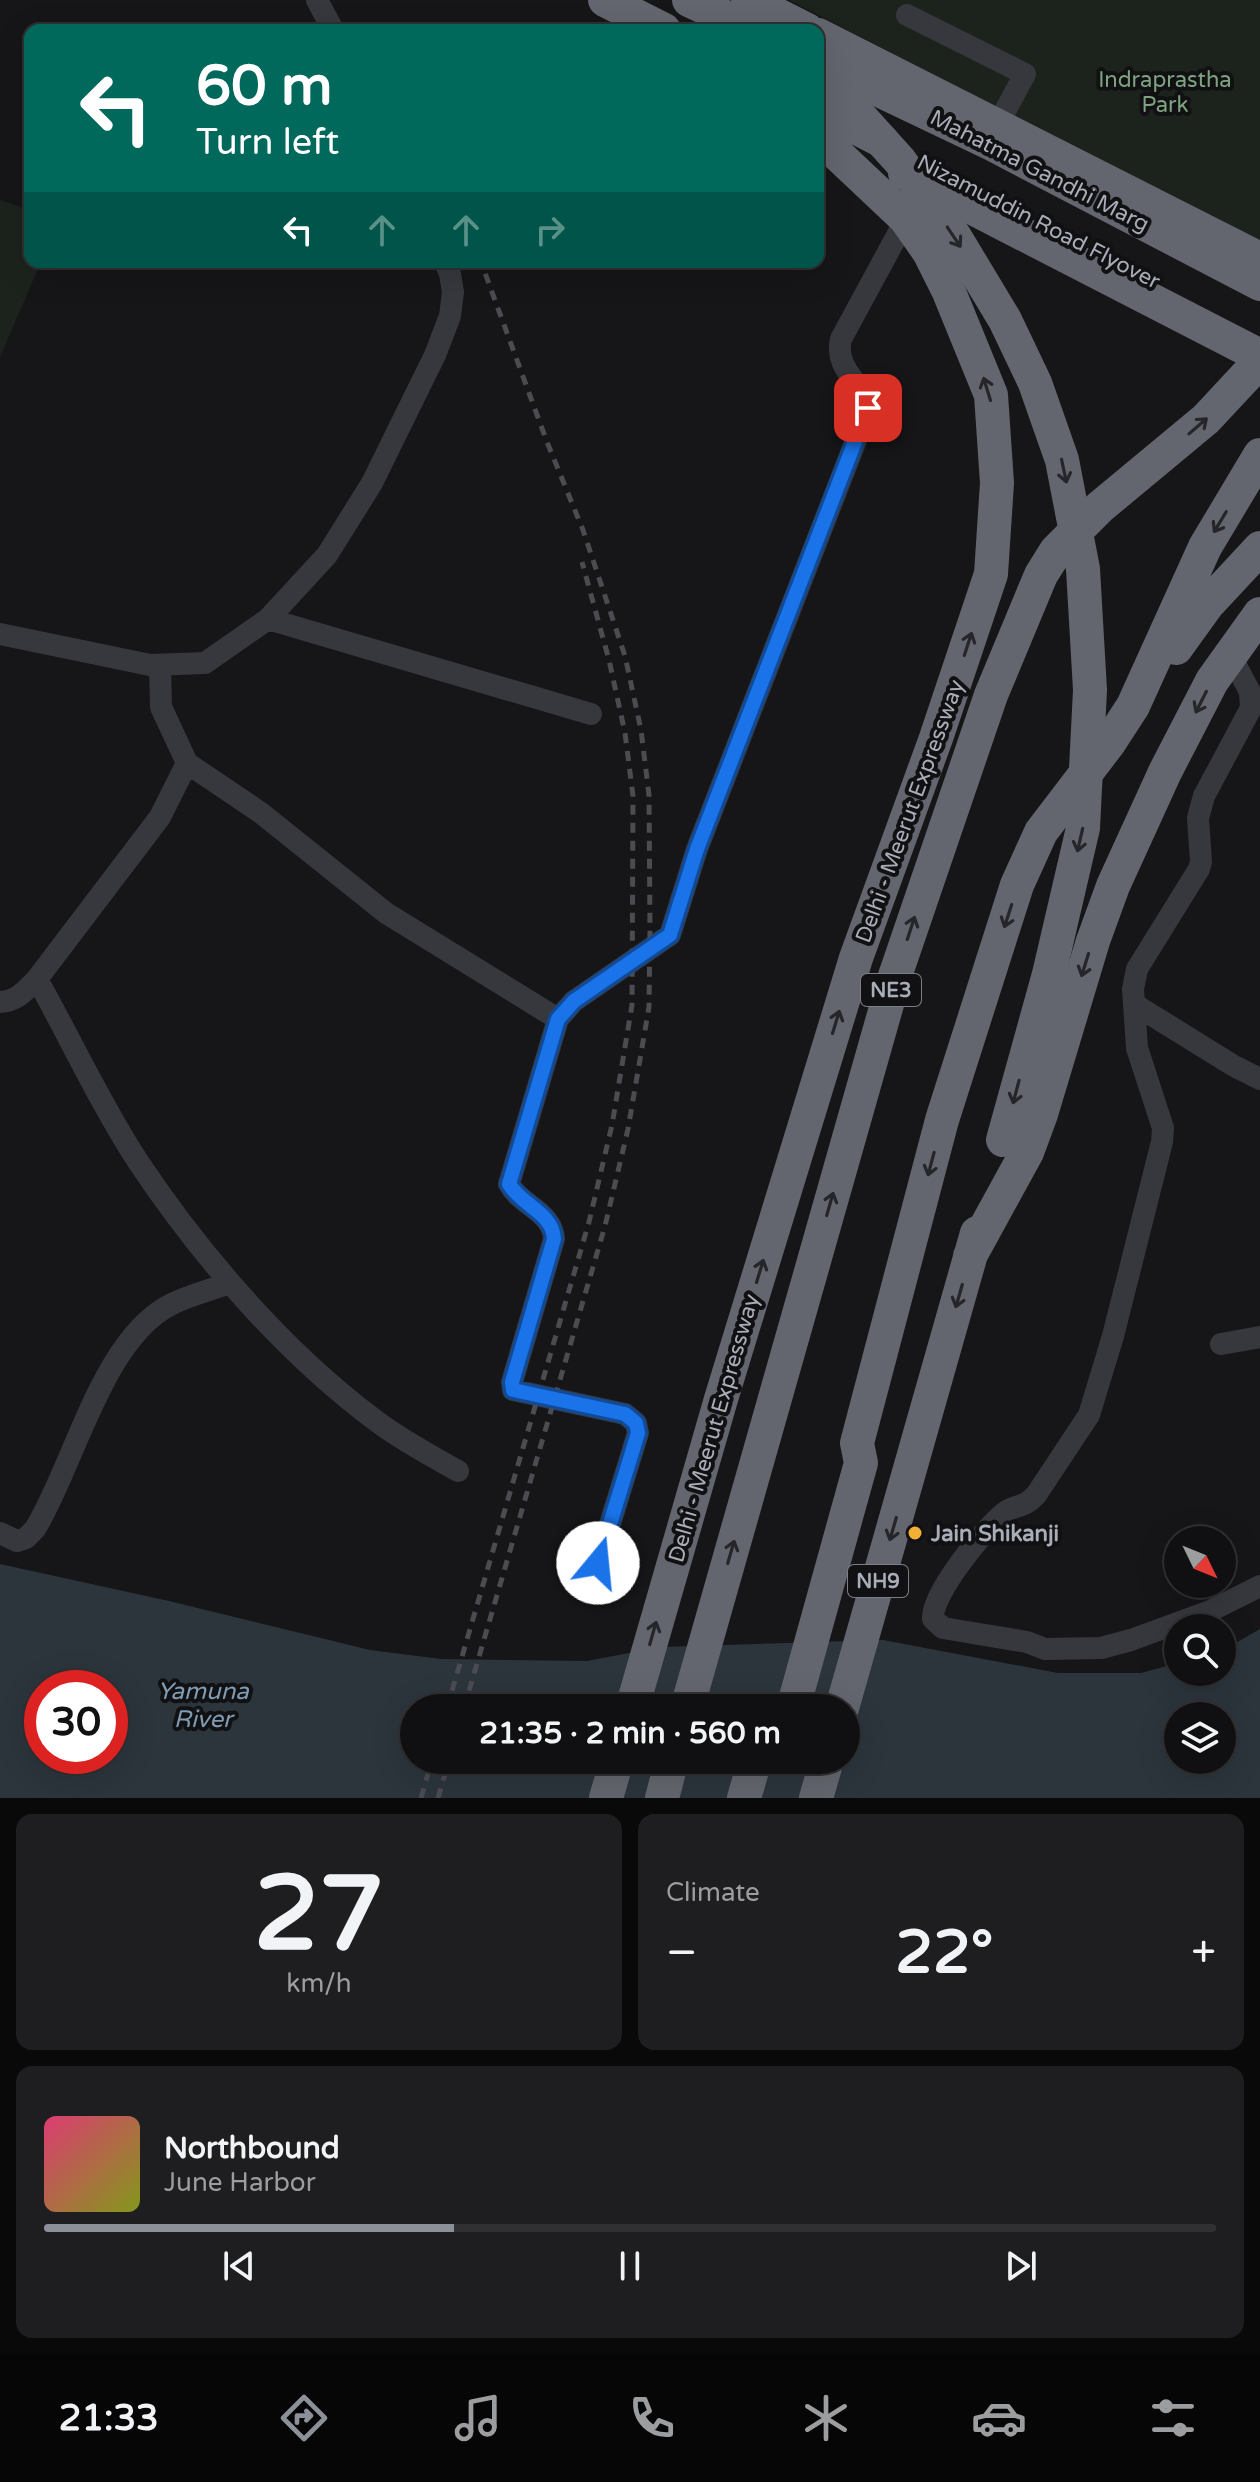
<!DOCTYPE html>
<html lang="en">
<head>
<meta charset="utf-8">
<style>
  :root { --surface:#101012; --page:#1e1e20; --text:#f1f3f6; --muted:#9c9d9f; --line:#303032; --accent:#8c9099 }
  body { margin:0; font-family:"Varela Round",sans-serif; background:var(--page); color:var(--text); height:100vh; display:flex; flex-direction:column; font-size:30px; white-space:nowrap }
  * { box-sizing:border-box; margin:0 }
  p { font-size:26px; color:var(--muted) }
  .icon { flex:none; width:44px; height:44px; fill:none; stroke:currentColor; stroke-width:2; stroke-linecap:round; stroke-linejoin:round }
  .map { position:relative; height:1798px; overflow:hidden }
  .sheet { display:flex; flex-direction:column; gap:16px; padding:16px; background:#09090a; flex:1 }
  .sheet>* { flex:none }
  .hud { position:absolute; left:24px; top:24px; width:800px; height:244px; border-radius:16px; box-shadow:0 8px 32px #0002,0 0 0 2px var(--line); background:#00695c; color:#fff; overflow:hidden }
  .needle { width:52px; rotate:133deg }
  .tools { position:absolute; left:1164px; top:1526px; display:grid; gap:16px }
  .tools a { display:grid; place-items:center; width:72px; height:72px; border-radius:50%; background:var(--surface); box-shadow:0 8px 32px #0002,0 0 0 2px var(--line); font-size:40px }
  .speed { position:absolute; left:24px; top:1670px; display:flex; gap:16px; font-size:40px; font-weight:700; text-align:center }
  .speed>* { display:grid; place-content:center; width:104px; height:104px; border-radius:50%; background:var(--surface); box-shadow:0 8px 32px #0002,0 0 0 2px var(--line); line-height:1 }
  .speed .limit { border:12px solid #d22; background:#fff; color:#111 }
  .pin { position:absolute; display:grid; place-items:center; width:68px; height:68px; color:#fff; margin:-34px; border-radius:16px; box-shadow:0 4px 12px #0006 }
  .me { position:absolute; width:88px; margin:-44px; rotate:17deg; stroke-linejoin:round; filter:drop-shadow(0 0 6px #0008) }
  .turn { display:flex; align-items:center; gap:28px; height:168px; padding:0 40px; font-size:36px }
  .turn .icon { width:104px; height:104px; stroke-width:2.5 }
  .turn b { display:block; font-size:56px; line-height:68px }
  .lanes { display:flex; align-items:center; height:76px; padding:0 40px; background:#0003; justify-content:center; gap:40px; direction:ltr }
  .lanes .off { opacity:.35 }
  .big { font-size:60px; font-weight:700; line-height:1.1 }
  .sheet .widget { flex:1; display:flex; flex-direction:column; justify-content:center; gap:12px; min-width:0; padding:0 28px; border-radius:16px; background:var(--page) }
  .sheet .dial { align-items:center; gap:0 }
  .dial b { font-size:104px; line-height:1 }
  .song { display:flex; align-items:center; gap:24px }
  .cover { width:96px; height:96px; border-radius:12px; background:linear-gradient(135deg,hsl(340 70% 55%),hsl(70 70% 35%)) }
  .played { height:8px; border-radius:4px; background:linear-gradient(90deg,var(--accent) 35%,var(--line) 35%) }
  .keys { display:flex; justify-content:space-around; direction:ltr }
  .heat { display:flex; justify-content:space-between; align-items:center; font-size:44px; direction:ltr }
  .sheet .tiles { flex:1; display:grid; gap:16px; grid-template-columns:1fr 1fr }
  .widget:last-child { grid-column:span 2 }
  .trip { position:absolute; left:400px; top:1694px; width:460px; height:80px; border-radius:40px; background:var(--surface); box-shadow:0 8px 32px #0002,0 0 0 2px var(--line); font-weight:700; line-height:80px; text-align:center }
  .tab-bar { display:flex; height:128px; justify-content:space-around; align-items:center; background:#060607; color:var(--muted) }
  .tab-bar .icon { width:56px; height:56px }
  .tab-bar .on { color:var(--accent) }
  .tab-bar b { font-size:36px; color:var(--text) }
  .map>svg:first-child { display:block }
  .green { fill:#1c231d }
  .water { fill:#2c353c; fill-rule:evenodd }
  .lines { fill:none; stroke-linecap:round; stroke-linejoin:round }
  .minor { stroke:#37383d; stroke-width:22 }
  .highway { stroke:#63666e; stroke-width:34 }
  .rail { stroke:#4a4c52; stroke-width:5; stroke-dasharray:10 8; stroke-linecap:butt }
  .highway-bridge { stroke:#63666e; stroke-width:34 }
  .oneway { stroke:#26262a }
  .route-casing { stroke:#114b97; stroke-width:20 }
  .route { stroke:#1a73e8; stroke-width:14 }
  .poi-dot { fill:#f2b134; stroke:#111113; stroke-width:3 }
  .labels { text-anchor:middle; stroke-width:8; stroke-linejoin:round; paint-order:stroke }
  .shield { fill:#111113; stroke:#7b7e86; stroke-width:2 }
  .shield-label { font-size:20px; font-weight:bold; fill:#a8adb8 }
  .park-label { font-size:22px; fill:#7fa381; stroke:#111113 }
  .street-label { font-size:22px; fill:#a8adb8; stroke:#111113 }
  .poi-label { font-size:22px; font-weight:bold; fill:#a8adb8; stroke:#111113; text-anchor:start }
  .water-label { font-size:24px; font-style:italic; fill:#7f9bb3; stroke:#111113 }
</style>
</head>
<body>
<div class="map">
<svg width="1260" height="1798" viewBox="0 0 1260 1798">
  <rect width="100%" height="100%" fill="#161618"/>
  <!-- green -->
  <path class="green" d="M789,0h471v244z
    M0,200l30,10v52h11l-41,95z"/>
  <!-- water -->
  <path class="water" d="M0,1564l169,37 201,49 71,9 146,2 74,-14 222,-7 175,33h83l37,-10v9h44v-21l38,-22v169h-1260zM42,1688h68v68h-68zM414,1708h432v52h-432zM1178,1716h44v44h-44z"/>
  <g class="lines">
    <!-- minor -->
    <path class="minor" d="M317,0l16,30
      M907,15l118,59 -34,63
      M268,619l323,95
      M0,634l150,31 55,-2 63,-44 59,-64 45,-72 63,-128 15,-39 3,-24 -3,-18 -5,-12
      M1230,654l20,38 1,16 -47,88 -6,22 3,44 -2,7 -62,100 -4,20 1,15 100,62 26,13
      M160,665l1,42 26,56 74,50 125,100 172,106
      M37,979c33,59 63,124 100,181 63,95 147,192 238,260 26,20 55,35 83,51
      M0,1002c17,-1 25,-11 37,-23l123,-162 27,-54
      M1134,1004l3,44 26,80 -1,14 -49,194 -24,79 -53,80c-14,15 -22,9 -32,18 -20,17 -73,81 -71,106l10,9 84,14 18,7 56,-1 30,-8 79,-29 50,-25
      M1221,1344l39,-7
      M0,1533l17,8 9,-3 9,-9c39,-63 67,-191 137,-225 18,-9 39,-14 58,-21
      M598,1563l40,-130 -2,-10 -11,-9 -112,-24 -1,-8 42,-143c-1,-27 -34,-34 -45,-55l49,-165 16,-18 96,-66 27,-86 170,-437c1,-28 -34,-40 -26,-73l65,-120"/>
    <!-- highway -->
    <path class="highway" d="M605,0l59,30
      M689,0l64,30
      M748,0l59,30
      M818,61l174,83 268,140
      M818,108l64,33
      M905,173l355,183
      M1176,648l31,-43 53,-57
      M970,1256l57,-104 14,-38 52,-173 20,-55 52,-114 47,-91 48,-67
      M632,1708l89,-309 135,-441 80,-220 55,-164 6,-91 -6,-88 -42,-103 -20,-40 -23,-33 -88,-83
      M687,1708l208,-732 96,-281 50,-120 15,-24 44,-44 106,-88 54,-58
      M793,1708l68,-245 -4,-20 85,-323 75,-235 24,-53 68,-89 24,-37 72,-159 55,-92
      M842,1708l135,-475
      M606,1798l11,-38
      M662,1798l10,-38
      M744,1798l11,-38
      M816,1798l11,-38"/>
    <!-- rail -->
    <path class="rail" d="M447,1708l142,-486 23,-97 20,-120 1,-209 -8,-63 -16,-73 -27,-98
      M464,1708l141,-482 23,-97 21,-122 1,-78 -1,-134 -8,-65 -16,-74 -42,-126 -36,-88 -66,-180
      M421,1798l11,-38
      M438,1798l11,-38"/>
    <!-- highway-bridge -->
    <path class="highway-bridge" d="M818,35l442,224
      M835,89l65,72 55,76 50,83 30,63 27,77 21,109 7,121 -7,138 -34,146 -46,166"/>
  </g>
  <!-- one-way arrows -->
  <defs><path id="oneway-shaft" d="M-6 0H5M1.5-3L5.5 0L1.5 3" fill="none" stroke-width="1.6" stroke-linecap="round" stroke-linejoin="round" transform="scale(2)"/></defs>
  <g class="oneway">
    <use href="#oneway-shaft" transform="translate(954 237) rotate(56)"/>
    <use href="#oneway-shaft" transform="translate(987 389) rotate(-107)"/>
    <use href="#oneway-shaft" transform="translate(1198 426) rotate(-41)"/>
    <use href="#oneway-shaft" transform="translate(1064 471) rotate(78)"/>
    <use href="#oneway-shaft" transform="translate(1220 522) rotate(121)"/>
    <use href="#oneway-shaft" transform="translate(968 644) rotate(-72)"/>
    <use href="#oneway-shaft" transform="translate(1201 702) rotate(117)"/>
    <use href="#oneway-shaft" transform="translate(1080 840) rotate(103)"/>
    <use href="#oneway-shaft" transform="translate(1008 916) rotate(108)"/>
    <use href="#oneway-shaft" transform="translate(911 928) rotate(-72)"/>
    <use href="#oneway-shaft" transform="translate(1085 965) rotate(107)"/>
    <use href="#oneway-shaft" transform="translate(836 1022) rotate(-73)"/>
    <use href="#oneway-shaft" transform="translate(1016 1092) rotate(105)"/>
    <use href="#oneway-shaft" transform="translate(931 1164) rotate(105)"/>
    <use href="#oneway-shaft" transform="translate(830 1204) rotate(-74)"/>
    <use href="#oneway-shaft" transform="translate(760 1271) rotate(-73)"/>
    <use href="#oneway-shaft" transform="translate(959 1296) rotate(106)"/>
    <use href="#oneway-shaft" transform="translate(893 1529) rotate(106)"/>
    <use href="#oneway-shaft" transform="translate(731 1552) rotate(-74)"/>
    <use href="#oneway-shaft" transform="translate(653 1633) rotate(-74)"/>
  </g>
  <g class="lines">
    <!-- route casing -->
    <g class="route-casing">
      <path id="route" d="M598,1563l40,-130 -2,-10 -11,-9 -112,-24 -1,-8 42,-143c-1,-26 -33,-34 -45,-55l49,-165 16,-18 96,-66 27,-86 171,-441"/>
    </g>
    <!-- route -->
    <use href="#route" class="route"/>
  </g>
  <!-- markers -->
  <circle class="poi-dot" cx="915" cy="1533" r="8"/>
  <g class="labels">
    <!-- shield labels -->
    <g class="shield">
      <rect x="861" y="974" width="60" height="32" rx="6"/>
      <rect x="848" y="1565" width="60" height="32" rx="6"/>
    </g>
    <g class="shield-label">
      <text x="891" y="997">NE3</text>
      <text x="878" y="1588">NH9</text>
    </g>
    <!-- park labels -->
    <g class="park-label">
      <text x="1165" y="87">Indraprastha<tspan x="1165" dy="25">Park</tspan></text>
    </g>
    <!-- street labels -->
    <g class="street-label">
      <text transform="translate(1040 170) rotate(27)" y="8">Mahatma Gandhi Marg</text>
      <text transform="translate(1039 221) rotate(27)" y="8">Nizamuddin Road Flyover</text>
      <text transform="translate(909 811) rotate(-70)" y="8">Delhi - Meerut Expressway</text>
      <text transform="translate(713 1428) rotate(-74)" y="8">Delhi - Meerut Expressway</text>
    </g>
    <!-- poi labels -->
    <g class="poi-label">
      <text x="931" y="1541">Jain Shikanji</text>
    </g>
    <!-- water labels -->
    <g class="water-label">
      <text x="203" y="1699">Yamuna<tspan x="203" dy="28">River</tspan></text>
    </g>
  </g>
</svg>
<div class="tools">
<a><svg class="needle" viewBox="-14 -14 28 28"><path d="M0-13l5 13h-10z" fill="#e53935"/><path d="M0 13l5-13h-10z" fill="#9c9d9f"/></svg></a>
<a><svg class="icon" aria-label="search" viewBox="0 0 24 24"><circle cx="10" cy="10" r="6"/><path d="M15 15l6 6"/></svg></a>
<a><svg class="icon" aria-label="layers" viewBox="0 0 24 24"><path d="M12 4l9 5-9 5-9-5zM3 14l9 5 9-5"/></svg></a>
</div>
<div class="speed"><div class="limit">30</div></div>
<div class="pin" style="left:868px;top:408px;background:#d93025"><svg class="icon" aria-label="arrive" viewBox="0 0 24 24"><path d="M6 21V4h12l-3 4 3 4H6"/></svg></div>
<svg class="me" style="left:598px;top:1563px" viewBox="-20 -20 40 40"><circle r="19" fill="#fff"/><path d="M0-13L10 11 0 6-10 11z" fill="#1a73e8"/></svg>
<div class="trip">21:35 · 2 min · 560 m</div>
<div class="hud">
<div class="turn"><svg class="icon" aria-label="left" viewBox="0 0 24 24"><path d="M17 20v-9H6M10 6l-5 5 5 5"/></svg><div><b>60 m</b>Turn left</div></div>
<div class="lanes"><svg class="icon" aria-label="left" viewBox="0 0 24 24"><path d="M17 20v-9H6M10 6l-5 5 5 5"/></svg><svg class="icon off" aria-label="ahead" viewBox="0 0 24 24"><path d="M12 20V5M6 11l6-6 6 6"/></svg><svg class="icon off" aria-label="ahead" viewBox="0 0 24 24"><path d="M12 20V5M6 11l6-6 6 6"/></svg><svg class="icon off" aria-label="right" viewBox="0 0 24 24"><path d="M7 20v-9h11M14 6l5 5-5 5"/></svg></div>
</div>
</div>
<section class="sheet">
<div class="tiles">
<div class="widget dial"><b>27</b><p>km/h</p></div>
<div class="widget"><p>Climate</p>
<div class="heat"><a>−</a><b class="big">22°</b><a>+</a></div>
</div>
<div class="widget">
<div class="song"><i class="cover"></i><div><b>Northbound</b><p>June Harbor</p></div></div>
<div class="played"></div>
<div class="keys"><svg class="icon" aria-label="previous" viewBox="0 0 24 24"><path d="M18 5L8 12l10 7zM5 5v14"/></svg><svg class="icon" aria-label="pause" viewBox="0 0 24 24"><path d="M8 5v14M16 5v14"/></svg><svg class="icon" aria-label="next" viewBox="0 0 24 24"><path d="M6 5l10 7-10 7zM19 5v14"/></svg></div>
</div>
</div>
</section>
<nav class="tab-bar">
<b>21:33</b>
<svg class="icon on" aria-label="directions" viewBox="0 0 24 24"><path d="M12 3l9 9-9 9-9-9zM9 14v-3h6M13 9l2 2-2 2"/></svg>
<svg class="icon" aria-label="music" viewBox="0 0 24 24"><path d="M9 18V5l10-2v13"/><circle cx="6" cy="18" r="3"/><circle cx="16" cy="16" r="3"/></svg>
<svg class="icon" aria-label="phone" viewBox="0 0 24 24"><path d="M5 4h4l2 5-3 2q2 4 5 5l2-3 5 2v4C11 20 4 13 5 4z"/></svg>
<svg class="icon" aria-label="climate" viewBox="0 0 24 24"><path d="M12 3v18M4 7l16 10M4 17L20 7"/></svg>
<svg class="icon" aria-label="car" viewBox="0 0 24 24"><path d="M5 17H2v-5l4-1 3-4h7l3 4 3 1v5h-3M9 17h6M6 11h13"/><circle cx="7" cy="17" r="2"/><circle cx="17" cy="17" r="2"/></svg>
<svg class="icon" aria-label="filters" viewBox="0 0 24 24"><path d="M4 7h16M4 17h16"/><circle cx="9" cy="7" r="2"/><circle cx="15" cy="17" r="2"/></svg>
</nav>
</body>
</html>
